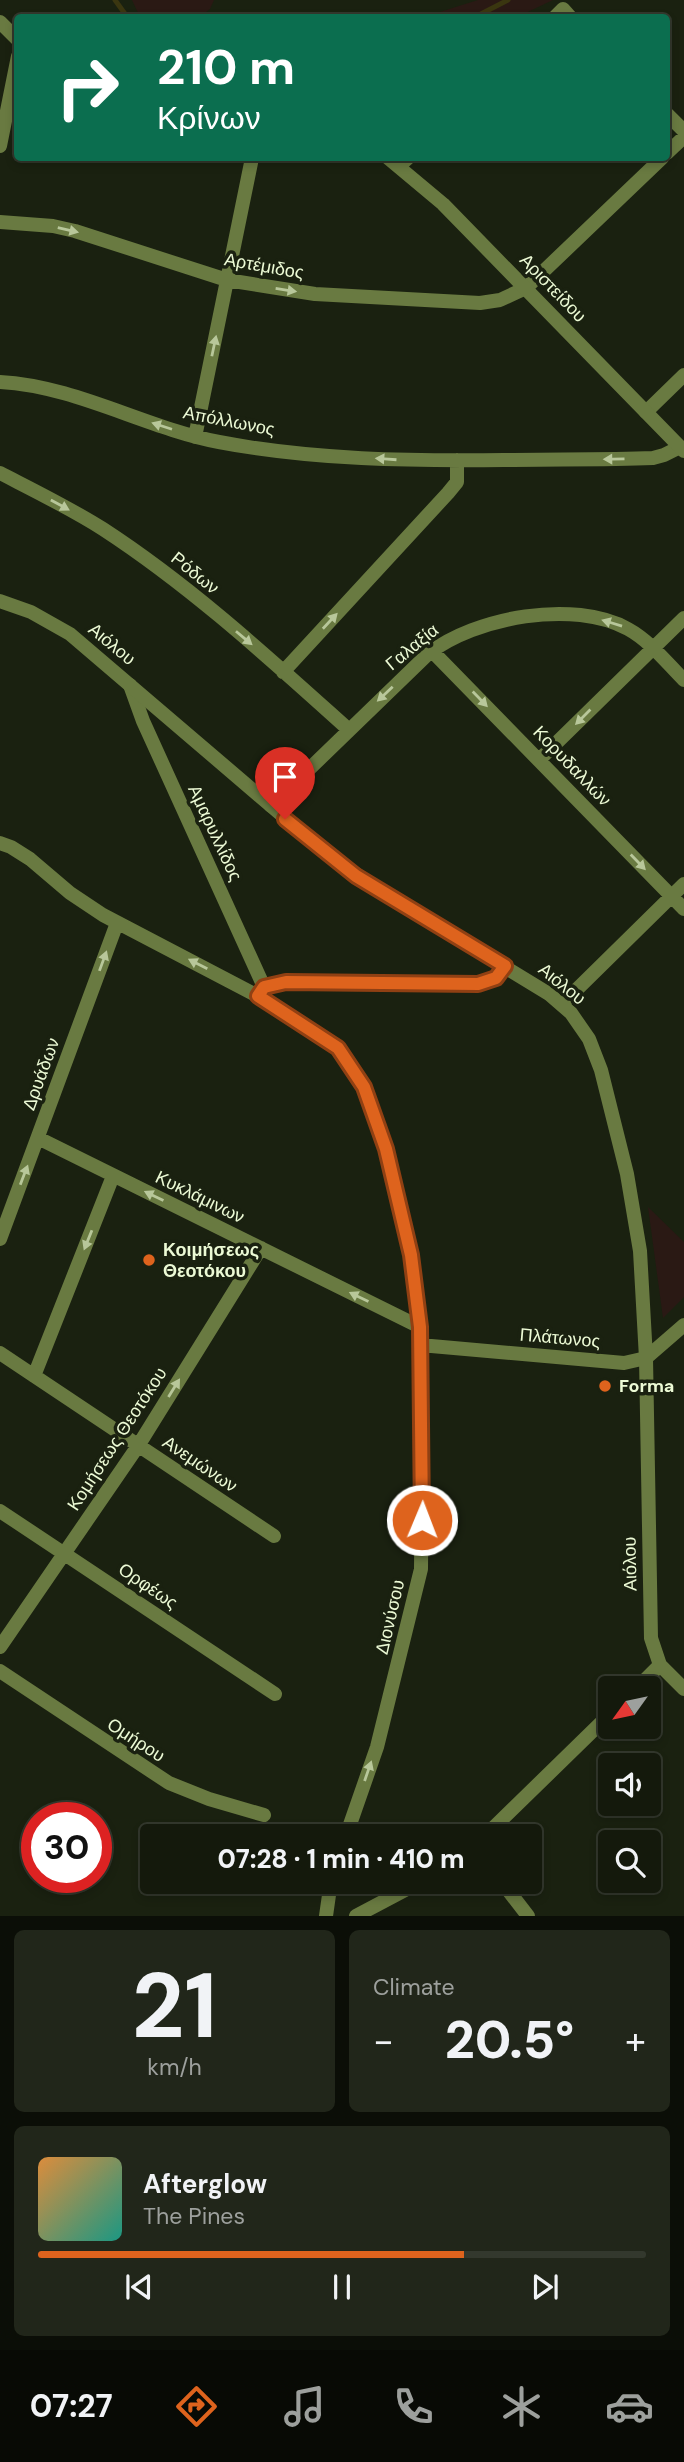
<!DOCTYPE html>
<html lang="en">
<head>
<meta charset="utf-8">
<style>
  :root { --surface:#14190c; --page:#21261a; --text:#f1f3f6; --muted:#9da09d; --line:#33382d; --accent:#de631d }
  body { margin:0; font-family:"DM Sans",sans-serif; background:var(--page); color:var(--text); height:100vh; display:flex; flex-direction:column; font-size:26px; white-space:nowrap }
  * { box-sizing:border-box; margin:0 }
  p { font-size:23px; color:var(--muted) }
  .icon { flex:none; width:38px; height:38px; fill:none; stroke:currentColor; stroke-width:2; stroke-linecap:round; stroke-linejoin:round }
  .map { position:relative; height:1916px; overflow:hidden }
  .drawer { display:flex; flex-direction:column; gap:14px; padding:14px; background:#0b0e07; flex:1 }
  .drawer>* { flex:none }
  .hud { position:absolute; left:14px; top:14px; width:656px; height:147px; border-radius:7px; box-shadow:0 4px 10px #0003,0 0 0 2px var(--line); background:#0b6e4f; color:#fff; overflow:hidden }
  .needle { width:46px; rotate:237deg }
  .tools { position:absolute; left:598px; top:1676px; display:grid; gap:14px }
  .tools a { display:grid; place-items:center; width:63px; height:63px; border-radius:7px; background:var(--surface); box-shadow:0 4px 10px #0003,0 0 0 2px var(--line); font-size:35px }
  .speed { position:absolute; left:21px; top:1802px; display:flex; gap:14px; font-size:35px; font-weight:700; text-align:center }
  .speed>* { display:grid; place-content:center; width:91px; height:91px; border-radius:50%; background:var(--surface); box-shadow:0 4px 10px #0003,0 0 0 2px var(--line); line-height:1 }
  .speed .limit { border:10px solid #d22; background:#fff; color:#111 }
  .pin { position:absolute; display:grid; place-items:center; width:60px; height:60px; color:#fff; margin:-72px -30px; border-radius:50% 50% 50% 0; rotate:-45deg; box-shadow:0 0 7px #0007 }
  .pin .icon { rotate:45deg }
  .me { position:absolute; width:77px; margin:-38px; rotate:1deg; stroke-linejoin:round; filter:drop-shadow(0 0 5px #0008) }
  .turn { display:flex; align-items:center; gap:24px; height:147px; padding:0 28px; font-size:32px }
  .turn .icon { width:91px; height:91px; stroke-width:2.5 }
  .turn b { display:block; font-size:49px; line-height:60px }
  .big { font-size:52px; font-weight:800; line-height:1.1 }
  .drawer .tile { flex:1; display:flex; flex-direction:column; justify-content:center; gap:10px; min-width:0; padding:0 24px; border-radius:10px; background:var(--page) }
  .drawer .dial { align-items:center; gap:0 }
  .dial b { font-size:91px; line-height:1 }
  .song { display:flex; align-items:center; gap:21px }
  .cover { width:84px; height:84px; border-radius:10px; background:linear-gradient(135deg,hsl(30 70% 55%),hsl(170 70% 35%)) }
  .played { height:7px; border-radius:4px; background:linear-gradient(90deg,var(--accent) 70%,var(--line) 70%) }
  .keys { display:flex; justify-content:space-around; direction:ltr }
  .heat { display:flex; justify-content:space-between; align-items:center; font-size:38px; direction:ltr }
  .drawer .tiles { flex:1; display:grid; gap:14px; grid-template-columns:1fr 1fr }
  .tile:last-child { grid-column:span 2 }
  .trip { position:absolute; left:140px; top:1824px; width:402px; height:70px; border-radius:7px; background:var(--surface); box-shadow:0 4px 10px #0003,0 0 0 2px var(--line); font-weight:800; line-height:70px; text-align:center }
  .tab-bar { display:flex; height:112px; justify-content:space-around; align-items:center; background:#080a05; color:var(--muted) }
  .tab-bar .icon { width:49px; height:49px }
  .tab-bar .on { color:var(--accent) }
  .tab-bar b { font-size:32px; color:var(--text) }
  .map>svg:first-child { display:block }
  .green { fill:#2a1914 }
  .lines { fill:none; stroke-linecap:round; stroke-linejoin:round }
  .stream { stroke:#3a3610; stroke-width:5 }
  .minor { stroke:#697a41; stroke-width:14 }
  .tertiary { stroke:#697a41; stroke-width:14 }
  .oneway { fill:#b8c79a }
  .route-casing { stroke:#904013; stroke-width:18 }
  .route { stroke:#de631d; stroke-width:12 }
  .poi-dot { fill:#de631d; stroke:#1a2110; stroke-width:2.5 }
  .labels { text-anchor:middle; stroke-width:7; stroke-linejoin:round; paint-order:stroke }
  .street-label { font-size:18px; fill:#ecfad5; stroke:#1a2110 }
  .poi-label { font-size:18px; font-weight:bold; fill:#ecfad5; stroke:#1a2110; text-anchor:start }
</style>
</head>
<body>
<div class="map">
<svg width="684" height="1916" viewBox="0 0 684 1916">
  <rect width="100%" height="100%" fill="#1a2110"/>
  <!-- green -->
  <path class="green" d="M132,0h82l-4,9 -10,8 -63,1 2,-3z
    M478,0h75l-36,17h-93z
    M648,1207l36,35v55l-21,21z"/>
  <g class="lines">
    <!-- stream -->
    <path class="stream" d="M115,0l13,18
      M473,18l35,-18"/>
    <!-- minor -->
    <path class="minor" d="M554,18l9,-9 8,9
      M667,114l17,17
      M0,146l18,-90
      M667,153l17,-16
      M399,166l9,-8
      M0,222l53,4 22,5 152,49 88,14 165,9 20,-3 26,-12 136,-130
      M0,382c76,4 145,46 219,60 94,18 191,19 285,18 50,-1 99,0 149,-2l11,-3 16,-8
      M646,412l38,-37
      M195,437l57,-279
      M0,473c35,18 70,35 103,56 89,58 167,130 245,200
      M432,651l252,258
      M283,672l165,-179 9,-11v-22
      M130,685l13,36 121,266 -6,9
      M539,760l145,-142
      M271,806l157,-152c47,-37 146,-55 200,-25 22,12 39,34 56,51
      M0,843l11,4 19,12 40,34 33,22 149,78 40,24 46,31 26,39 22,62 25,106 9,72 2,144 -1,98 -44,178 -31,89
      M264,987l31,-5 183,2 18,-6 9,-12
      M562,1004l122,-120
      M38,1138l382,189
      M0,1239l117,-316
      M420,1345l204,18 22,-5
      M0,1353l274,183
      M34,1376l79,-200
      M0,1511l275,183
      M0,1647l138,-201 123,-198
      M0,1671l169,112 40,16 55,16
      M501,1881l27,35
      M326,1916l5,-35"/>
    <!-- tertiary -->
    <path class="tertiary" d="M0,22l18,18
      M388,158l55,46 241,247
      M0,601l31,11 39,22 261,223 62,42 156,95 22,19 18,26 12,31 26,104 13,77 6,107 5,280 9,27 24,24
      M646,1358l38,-33
      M636,1689l24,-24
      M485,1836l126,-123
      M356,1916l66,-35"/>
  </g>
  <!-- one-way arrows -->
  <defs><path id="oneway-solid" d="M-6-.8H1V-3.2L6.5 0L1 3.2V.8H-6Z" transform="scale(1.75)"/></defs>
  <g class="oneway">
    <use href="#oneway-solid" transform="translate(68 230) rotate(13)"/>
    <use href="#oneway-solid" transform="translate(286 290) rotate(9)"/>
    <use href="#oneway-solid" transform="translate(214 346) rotate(-78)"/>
    <use href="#oneway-solid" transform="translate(162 426) rotate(-162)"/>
    <use href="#oneway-solid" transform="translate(386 459) rotate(-176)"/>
    <use href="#oneway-solid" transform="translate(614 459) rotate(179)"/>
    <use href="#oneway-solid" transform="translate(60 505) rotate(29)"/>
    <use href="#oneway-solid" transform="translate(330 621) rotate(-47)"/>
    <use href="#oneway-solid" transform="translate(612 623) rotate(-163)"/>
    <use href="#oneway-solid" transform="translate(244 638) rotate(40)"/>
    <use href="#oneway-solid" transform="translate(385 694) rotate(137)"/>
    <use href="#oneway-solid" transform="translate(480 699) rotate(46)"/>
    <use href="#oneway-solid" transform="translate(583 717) rotate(135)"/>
    <use href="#oneway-solid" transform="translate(638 862) rotate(46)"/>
    <use href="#oneway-solid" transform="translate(103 961) rotate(-70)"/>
    <use href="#oneway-solid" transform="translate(198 964) rotate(-153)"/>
    <use href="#oneway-solid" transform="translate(24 1175) rotate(-69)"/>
    <use href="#oneway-solid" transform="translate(154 1196) rotate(-154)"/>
    <use href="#oneway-solid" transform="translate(88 1240) rotate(112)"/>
    <use href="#oneway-solid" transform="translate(359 1297) rotate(-154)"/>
    <use href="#oneway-solid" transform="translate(174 1388) rotate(-58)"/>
    <use href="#oneway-solid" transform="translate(368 1771) rotate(-71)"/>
  </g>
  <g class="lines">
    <!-- route casing -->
    <g class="route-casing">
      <path id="route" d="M285,819l71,57 149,90 -9,12 -18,6 -192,-2 -22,5 -6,9 80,52 26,39 22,62 25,106 9,72 2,193"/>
    </g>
    <!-- route -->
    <use href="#route" class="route"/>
  </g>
  <!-- markers -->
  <g class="poi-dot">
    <circle cx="149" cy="1260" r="7"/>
    <circle cx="605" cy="1386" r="7"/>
  </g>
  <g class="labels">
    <!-- street labels -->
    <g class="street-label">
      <text transform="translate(264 266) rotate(10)" y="6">Αρτέμιδος</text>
      <text transform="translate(553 288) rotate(46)" y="6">Αριστείδου</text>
      <text transform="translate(229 421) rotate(11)" y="6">Απόλλωνος</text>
      <text transform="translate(195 573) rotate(39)" y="6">Ρόδων</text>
      <text transform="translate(112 644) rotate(40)" y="6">Αιόλου</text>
      <text transform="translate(412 647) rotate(-39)" y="6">Γαλαξία</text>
      <text transform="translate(572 766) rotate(46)" y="6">Κορυδαλλών</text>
      <text transform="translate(215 833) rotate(65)" y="6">Αμαρυλλίδος</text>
      <text transform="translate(562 984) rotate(39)" y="6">Αιόλου</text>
      <text transform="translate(41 1074) rotate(-70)" y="6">Δρυάδων</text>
      <text transform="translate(200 1197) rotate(26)" y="6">Κυκλάμινων</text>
      <text transform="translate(560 1338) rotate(5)" y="6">Πλάτωνος</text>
      <text transform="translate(117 1439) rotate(-57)" y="6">Κομήσεως Θεοτόκου</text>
      <text transform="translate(200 1464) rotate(34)" y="6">Ανεμώνων</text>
      <text transform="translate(630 1564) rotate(-91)" y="6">Αιόλου</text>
      <text transform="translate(148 1586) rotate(34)" y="6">Ορφέως</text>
      <text transform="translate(390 1617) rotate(-77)" y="6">Διονύσου</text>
      <text transform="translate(136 1740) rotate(33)" y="6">Ομήρου</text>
    </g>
    <!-- poi labels -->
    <g class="poi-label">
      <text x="163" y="1256">Κοιμήσεως<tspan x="163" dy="21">Θεοτόκου</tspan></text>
      <text x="619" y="1392">Forma</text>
    </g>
  </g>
</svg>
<div class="tools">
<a><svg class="needle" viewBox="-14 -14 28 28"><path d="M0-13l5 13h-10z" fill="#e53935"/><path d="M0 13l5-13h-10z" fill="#9da09d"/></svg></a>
<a><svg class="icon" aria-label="sound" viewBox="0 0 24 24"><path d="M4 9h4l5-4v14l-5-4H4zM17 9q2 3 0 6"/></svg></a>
<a><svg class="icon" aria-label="search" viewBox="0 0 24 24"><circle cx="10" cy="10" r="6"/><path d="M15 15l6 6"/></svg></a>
</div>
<div class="speed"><div class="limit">30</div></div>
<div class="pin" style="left:285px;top:819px;background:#d93025"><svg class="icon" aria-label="arrive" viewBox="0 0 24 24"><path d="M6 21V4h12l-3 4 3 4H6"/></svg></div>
<svg class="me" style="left:422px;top:1520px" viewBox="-20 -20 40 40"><circle r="17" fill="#de631d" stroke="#fff" stroke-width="3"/><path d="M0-11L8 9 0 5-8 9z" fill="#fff"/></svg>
<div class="trip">07:28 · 1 min · 410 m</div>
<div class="hud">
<div class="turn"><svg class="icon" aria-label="right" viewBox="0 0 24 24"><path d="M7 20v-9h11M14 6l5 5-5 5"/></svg><div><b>210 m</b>Κρίνων</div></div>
</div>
</div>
<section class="drawer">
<div class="tiles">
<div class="tile dial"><b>21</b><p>km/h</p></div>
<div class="tile"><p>Climate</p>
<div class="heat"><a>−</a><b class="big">20.5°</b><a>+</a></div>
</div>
<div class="tile">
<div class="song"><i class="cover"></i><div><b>Afterglow</b><p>The Pines</p></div></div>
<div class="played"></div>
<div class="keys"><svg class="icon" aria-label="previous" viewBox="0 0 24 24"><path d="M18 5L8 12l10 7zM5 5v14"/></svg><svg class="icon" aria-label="pause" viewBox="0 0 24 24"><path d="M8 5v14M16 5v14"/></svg><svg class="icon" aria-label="next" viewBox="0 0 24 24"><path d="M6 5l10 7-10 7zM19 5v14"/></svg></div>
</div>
</div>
</section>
<nav class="tab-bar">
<b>07:27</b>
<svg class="icon on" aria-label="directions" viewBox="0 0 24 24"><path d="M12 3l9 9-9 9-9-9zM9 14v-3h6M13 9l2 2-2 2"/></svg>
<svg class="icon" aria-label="music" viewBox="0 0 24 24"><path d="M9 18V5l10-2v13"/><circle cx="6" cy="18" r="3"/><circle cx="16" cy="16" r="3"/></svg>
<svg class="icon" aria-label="phone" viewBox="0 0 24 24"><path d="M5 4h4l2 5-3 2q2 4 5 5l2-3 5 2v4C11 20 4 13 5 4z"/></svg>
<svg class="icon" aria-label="climate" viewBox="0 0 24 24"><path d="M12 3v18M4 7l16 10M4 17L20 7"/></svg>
<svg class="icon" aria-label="car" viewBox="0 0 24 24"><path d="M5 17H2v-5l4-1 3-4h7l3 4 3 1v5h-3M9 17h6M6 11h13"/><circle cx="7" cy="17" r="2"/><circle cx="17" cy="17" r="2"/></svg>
</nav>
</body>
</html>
